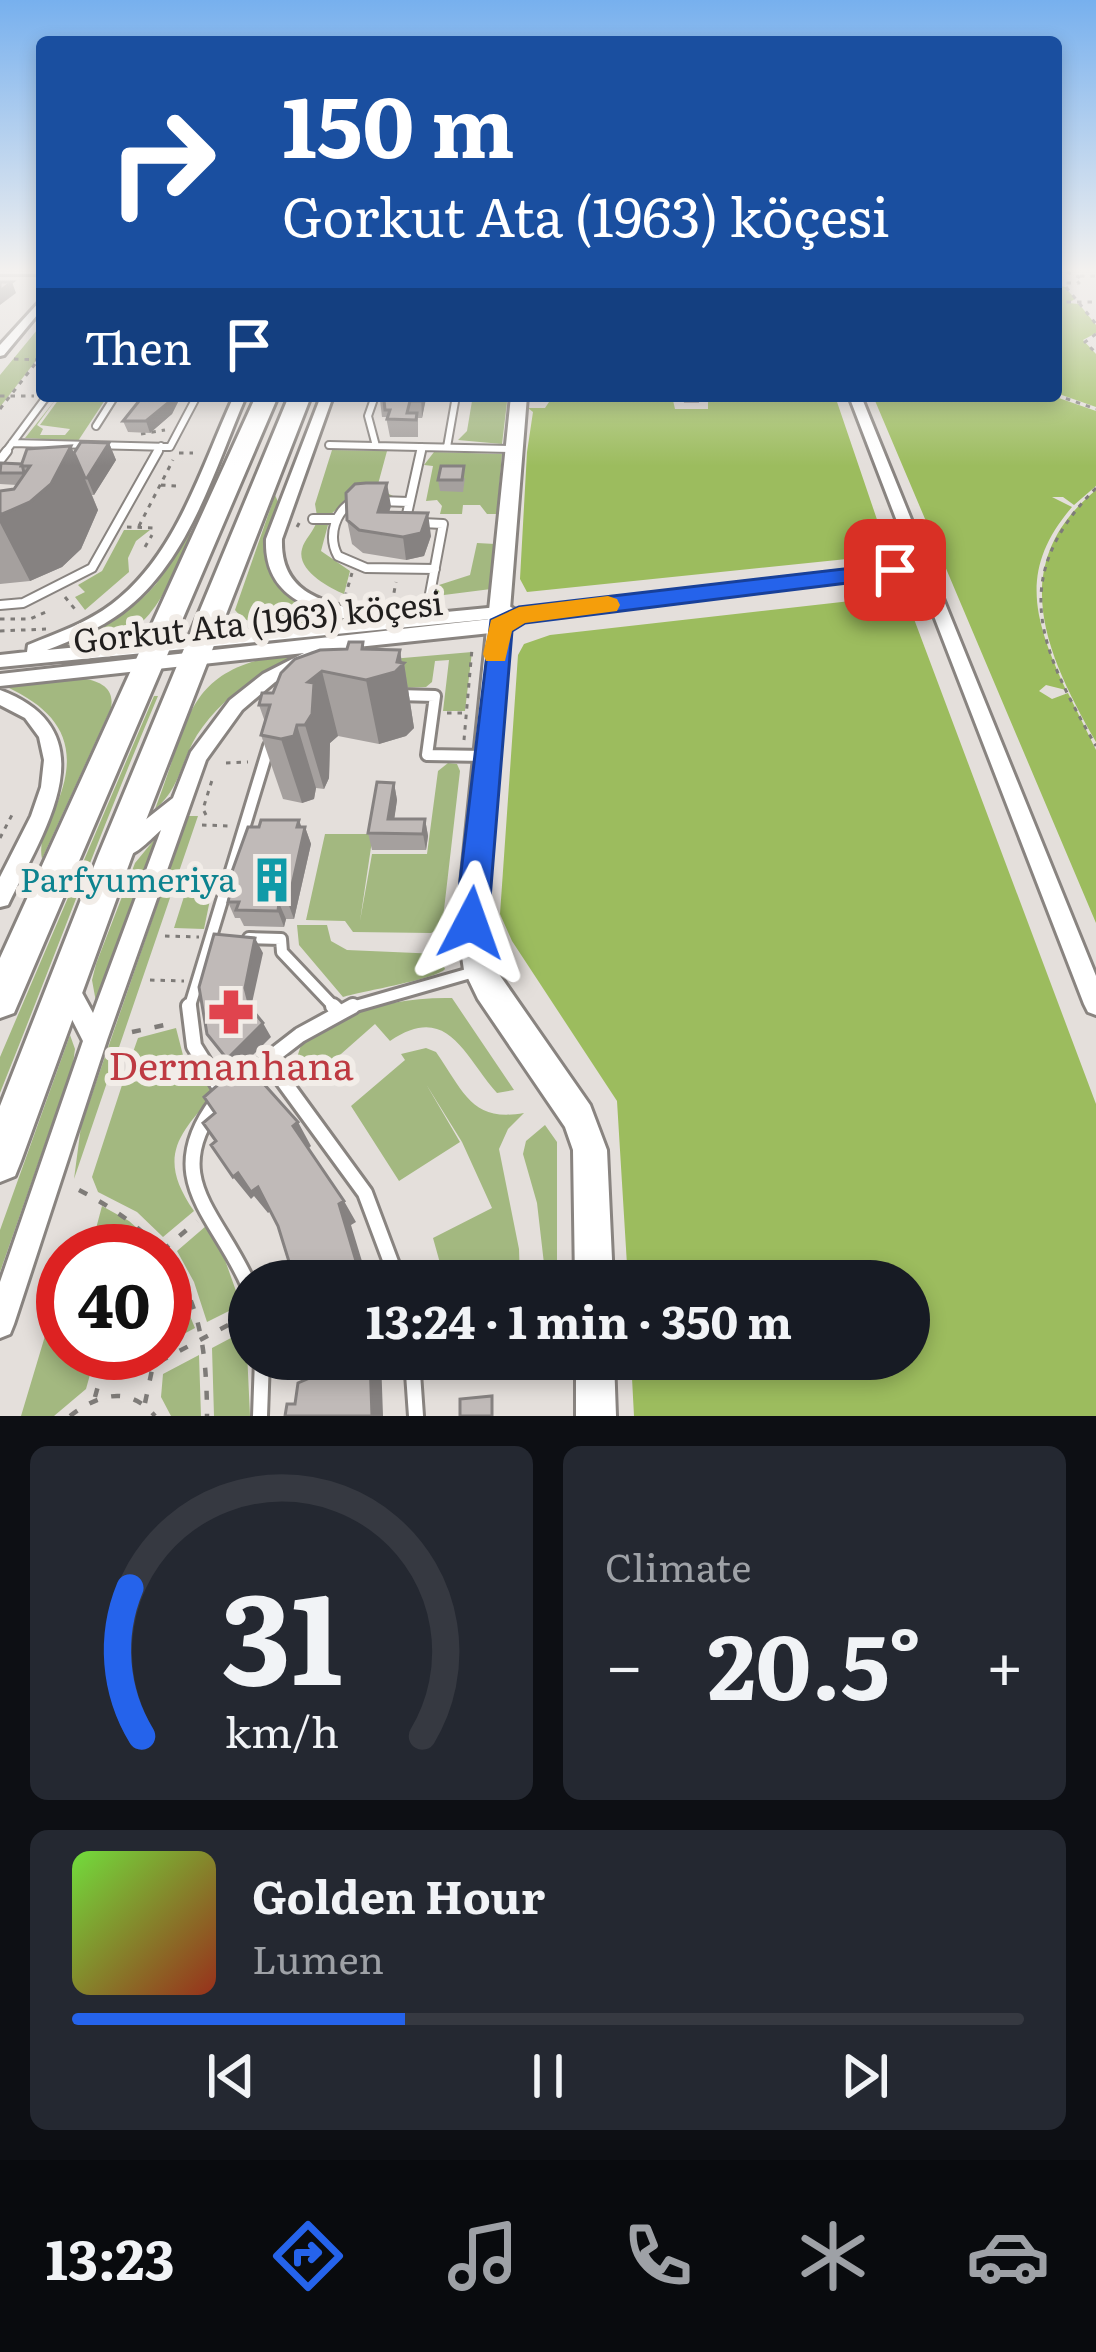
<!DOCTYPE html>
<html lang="en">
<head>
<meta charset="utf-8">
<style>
  :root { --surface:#171b24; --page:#242831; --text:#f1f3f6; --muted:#9ea1a6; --line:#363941; --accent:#2563eb }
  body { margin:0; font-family:Literata,serif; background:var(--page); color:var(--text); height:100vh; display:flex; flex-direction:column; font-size:45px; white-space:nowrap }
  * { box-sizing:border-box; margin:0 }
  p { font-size:39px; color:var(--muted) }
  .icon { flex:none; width:66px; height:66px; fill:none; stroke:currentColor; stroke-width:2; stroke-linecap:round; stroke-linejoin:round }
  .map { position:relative; height:1416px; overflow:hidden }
  .side { display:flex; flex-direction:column; gap:30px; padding:30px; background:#0d0f14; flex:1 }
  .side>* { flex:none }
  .guide { position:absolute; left:36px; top:36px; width:1026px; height:366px; border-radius:12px; box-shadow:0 6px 18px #0003; background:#1a4fa0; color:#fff; overflow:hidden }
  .speed { position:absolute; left:36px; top:1224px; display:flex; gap:24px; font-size:60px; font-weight:700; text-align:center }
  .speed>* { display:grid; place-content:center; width:156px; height:156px; border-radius:50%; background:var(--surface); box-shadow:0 6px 18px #0003; line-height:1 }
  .speed .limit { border:18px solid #d22; background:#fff; color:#111 }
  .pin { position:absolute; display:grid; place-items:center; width:102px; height:102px; color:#fff; margin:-51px; border-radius:24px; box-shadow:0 6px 18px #0006 }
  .me { position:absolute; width:132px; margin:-66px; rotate:4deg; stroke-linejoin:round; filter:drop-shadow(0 0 9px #0008) }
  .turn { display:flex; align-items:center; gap:42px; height:252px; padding:0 48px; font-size:54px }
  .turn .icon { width:156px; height:156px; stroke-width:2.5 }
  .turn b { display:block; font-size:84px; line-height:102px }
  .then { display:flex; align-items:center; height:114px; padding:0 48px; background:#0003; gap:24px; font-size:45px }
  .big { font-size:90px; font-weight:700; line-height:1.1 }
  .side .widget { flex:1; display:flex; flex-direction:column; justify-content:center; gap:18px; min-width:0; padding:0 42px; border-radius:18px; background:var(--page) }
  .side .dial { align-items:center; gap:0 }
  .dial svg { height:312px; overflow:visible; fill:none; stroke:var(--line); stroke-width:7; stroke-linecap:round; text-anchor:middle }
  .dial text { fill:var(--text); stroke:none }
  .song { display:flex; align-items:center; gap:36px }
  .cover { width:144px; height:144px; border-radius:18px; background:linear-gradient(135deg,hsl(100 70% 55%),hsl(10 70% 35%)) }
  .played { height:12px; border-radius:6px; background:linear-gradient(90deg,var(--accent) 35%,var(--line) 35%) }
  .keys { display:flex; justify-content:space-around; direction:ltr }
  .heat { display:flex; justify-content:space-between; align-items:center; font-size:66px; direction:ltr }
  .side .tiles { flex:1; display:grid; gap:30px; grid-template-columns:1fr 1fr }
  .widget:last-child { grid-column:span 2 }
  .trip { position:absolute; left:228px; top:1260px; width:702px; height:120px; border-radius:60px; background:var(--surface); box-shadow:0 6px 18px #0003; font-weight:700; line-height:120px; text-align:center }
  .tabs { display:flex; height:192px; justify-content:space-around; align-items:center; background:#090b0e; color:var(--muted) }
  .tabs .icon { width:84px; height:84px }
  .tabs .active { color:var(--accent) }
  .tabs b { font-size:54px; color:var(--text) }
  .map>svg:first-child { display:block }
  .green { fill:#a3b880 }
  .forest { fill:#9cbc5e }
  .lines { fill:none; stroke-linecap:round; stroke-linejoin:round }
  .service-far3-casing { stroke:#898480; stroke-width:10 }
  .service-far2-casing { stroke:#898480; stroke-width:12 }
  .service-far1-casing { stroke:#898480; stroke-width:16 }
  .service-casing { stroke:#898480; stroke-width:20 }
  .minor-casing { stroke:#898480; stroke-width:6 }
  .tertiary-casing { stroke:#898480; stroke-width:6 }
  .primary-casing { stroke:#898480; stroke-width:6 }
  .path-far1 { stroke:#7e7b78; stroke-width:3; stroke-dasharray:4.5 6; stroke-linecap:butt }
  .path { stroke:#7e7b78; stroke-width:4.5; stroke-dasharray:9 14; stroke-linecap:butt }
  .service-far3 { stroke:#fff; stroke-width:6 }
  .service-far2 { stroke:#fff; stroke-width:8 }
  .service-far1 { stroke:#fff; stroke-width:10 }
  .service { stroke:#fff; stroke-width:14 }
  .minor { fill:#fff; fill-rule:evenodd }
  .tertiary { fill:#fff; fill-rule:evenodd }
  .primary { fill:#fff; fill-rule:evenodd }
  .wall { fill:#a5a09e }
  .shaded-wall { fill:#868281 }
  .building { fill:#c0bab8; stroke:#868281; stroke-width:3 }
  .route { fill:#2563eb; stroke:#184099; stroke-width:3 }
  .slow { fill:#f59e0b }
  .labels { text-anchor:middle; stroke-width:12; stroke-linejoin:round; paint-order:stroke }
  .street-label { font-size:33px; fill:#211f1e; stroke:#f2ede8 }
  .culture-label { font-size:33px; fill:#0d838f; stroke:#f2ede8; text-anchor:end }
  .near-health-label { font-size:39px; fill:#be3a42; stroke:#f2ede8 }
</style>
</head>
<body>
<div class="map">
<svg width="1096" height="1416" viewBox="0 0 1096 1416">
  <rect width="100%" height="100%" fill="#e4dfdb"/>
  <!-- green -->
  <path class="green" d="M42,324v29l-42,54v-32z
    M56,399l-19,26 6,4 -3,6h25l5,-6 -30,-4 19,-26 46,1 -27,41 -53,-3z
    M472,401l35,1 -5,42 -44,-4 9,-9z
    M332,450l55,1 -10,37 16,8 -43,1 -21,19h-12l-2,-12z
    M434,452l68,2 -5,60h-10l-7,-9h-17l-1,9h-22l2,-8 -5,-6 -11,1 7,-35 -9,-1z
    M275,495l4,9c-26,69 -9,94 61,116 -33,3 -82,19 -105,-10z
    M317,521h12l-8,30 29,20 -6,23c-15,-6 -48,-24 -42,-45 2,-9 12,-18 15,-28z
    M124,530h26l-14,11 -8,17 1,14 -44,38 -10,-13 10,-5 -7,-7 24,-14z
    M193,531c-31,67 -44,118 -130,117 33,-19 67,-33 93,-64 14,-17 19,-41 37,-53z
    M477,543l18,1 -4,45 -55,7 3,-11 31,-10z
    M302,652c-41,20 -80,44 -105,83 -16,26 -17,54 -42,74 38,-98 29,-143 147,-157z
    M472,652l-7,59h-22l6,-51 -14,1 -3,21 -6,5 -51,2 5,-29z
    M81,678c18,3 34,9 30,30l-69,151c-4,-20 7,-36 15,-55 24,-59 3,-92 -50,-117z
    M154,696h4c-56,131 -105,265 -158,397v-36z
    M448,763l9,1 3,7 -18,156 -11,6 -78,-1 -8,-11 -39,-1 19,-86h48l-13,87 12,-67h55l11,-83z
    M188,816h10l-124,363 7,-53z
    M158,835l-62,167 -4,-22 4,-16 39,-101z
    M188,884l25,1 -9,44 -30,-1z
    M297,925h30l4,16 16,9 92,4 6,15c-8,10 -82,22 -102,28l-44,-52z
    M452,998l62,92 -17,3c-34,-38 -49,-91 -107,-52l-15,-17 -68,60 -13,-17 7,-22c45,-35 94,-48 151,-47z
    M176,1028l9,35 -15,7 -44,2 12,-34z
    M70,1035l5,14 -2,15 -73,208v-42z
    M426,1048l10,4c29,42 36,70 88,61l-16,16 -9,20 20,100 1,32h-75l-12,-43 59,-30 -30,-66 -36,-58 34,58 -61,39 -48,-75 54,-46 -4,-6z
    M190,1069l7,11 5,-3 12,18c-38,41 -56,64 -20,116l-31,26 -26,-25 -39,-20 -6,-15 31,-95 45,-2z
    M545,1125l12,17v139h-11l-9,-78 -14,-49 3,-13z
    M102,1206l27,15 26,23 -9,7h-56z
    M206,1226l19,34 16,45 -34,17 -13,-40 -17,-31z
    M167,1261l28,67 -30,16v-82z
    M63,1292v61h33l-10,36 -32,27h-33l24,-80 17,-17v-8l-8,-7z
    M246,1330l4,86h-36l-2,-68z
    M199,1355l2,61h-30l-10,-19 2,-23z"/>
  <!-- forest -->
  <path class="forest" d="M1056,285l9,2 10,12 -7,4 11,1 17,21v8l-13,7 13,14v53l-40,-14z
    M553,396h119l3,13h33v-13h127l52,153 -11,7 -349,36 -7,-13 7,-127 6,-40 -5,-4h17z
    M873,396h180l43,15v75l-22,19 -11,-8h-11l20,10c-55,64 -37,114 -6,183l-20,-5 -7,6 13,8 16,-6 28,57v173z
    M1096,490v252c-49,-86 -92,-177 0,-252z
    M886,597l25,14 185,493v312h-462l-3,-57h278v-78h-281l-11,-180 -105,-160 -12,-27 18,-259 6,-11 26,-9z"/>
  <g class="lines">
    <!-- service-far3 casing -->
    <g class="service-far3-casing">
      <path id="service-far3" d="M375,396l-7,20 8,30
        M96,426l19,-30
        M12,443l158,4 27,-51
        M329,445l185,4
        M447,447l9,-51
        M4,454l43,-58
        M156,454l5,-8
        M420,454l2,-7"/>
    </g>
    <!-- service-far2 casing -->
    <g class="service-far2-casing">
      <path id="service-far2" d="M0,460l7,-9
        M356,500c-21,10 -29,36 -18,56l28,12 69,1
        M379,501l30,1
        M313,519h24
        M405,523l16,-72
        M422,523l21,1 -14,75
        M0,605l23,-2 69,-35 66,-117"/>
    </g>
    <!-- service-far1 casing -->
    <g class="service-far1-casing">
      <path id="service-far1" d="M397,695l38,1 -8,59 58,1
        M249,938l32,1 1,13 54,57
        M189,1009l80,-263
        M345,1009l129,-37"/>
    </g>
    <!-- service casing -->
    <g class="service-casing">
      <path id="service" d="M189,1006l5,40 28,45
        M333,1006l5,5
        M268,1060l97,133 33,88
        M243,1079l57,-44 53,-29
        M217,1102c-58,77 1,112 32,184
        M412,1359l4,57
        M260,1416l2,-57"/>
    </g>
    <!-- minor casing -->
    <g class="minor-casing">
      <path id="minor" d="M0,268h42v6h-42z
        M42,299v10l-38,46 -4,1v-11z
        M234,396h12c-32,74 -57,166 -124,216 -23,17 -49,28 -75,38l308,-29c-47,-12 -91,-25 -89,-82l55,-143h12l-51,143c-2,57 45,63 90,75l1,5 136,-13 7,4 397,-47 -64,-167h12l235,580v39l-8,-3 -4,-8 -167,-432 -394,48 -23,12 -190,20 7,6 -3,4 -39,20 -33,28 -36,50 -99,280 -93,284 -4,10 -10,4v-56l83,-241 -28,-55 3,-8 8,-3 8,3 19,35 68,-183c-12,10 -28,31 -45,25l-3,-6 3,-6 57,-45 18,-46 39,-52 33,-26 41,-21 -304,33v-12l500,-56 -500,49v-12l27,-3 1,-7c29,-12 59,-22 84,-41 65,-49 89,-137 122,-208z
        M0,690c112,42 43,142 8,215l-8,2v-30l31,-61 10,-29 3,-27 -5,-23 -14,-19 -25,-13z"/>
    </g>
    <!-- tertiary casing -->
    <g class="tertiary-casing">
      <path id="tertiary" d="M511,396h16l-42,527 9,44 96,138 17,45 6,131h-38l-2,-131 -8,-23 -87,-128 -14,-29 -7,-47z
        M576,1359h38l2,57h-40z"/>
    </g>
    <!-- primary casing -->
    <g class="primary-casing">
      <path id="primary" d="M256,396h22l-264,617 -14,5v-60z
        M289,396h22l-179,460 -111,305 -6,15 -15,6v-76l98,-250z"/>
    </g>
    <!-- path-far1 -->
    <path class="path-far1" d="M1080,276h16
      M1056,283h23l-4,-4 4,-2 -22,-9
      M1066,287l30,37
      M1056,302h40
      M1096,334l-11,8 11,11
      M14,359l28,1
      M1056,395l40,14
      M0,396h34
      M0,409l42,-54
      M141,434l24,-4
      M179,453h14
      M161,485l16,1
      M1096,488c-89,90 -56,161 0,258
      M139,526l34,-66
      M127,527l29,1
      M297,527l5,-9
      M145,547l7,-12
      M65,597l13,16
      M345,597l7,-24
      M392,603l4,-21
      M0,619h30l18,-8
      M0,631l46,-2
      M447,713h20
      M464,740l8,-91
      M226,763l22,-1
      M206,815l-3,-6 10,-32
      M202,825l29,1
      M0,838l14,-27
      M185,877l31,1
      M439,933l1,11
      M165,936l34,1
      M150,980l34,1"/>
    <!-- path -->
    <path class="path" d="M132,1032l42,-9
      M117,1077l52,-2 22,-11
      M79,1190c103,54 128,112 128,226
      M162,1251l35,-30
      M95,1397l12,-44
      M145,1403l8,-38 96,-51
      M70,1416c29,-22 59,-31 85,0"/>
    <!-- service-far3 -->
    <use href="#service-far3" class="service-far3"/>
    <!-- service-far2 -->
    <use href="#service-far2" class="service-far2"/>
    <!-- service-far1 -->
    <use href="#service-far1" class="service-far1"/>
    <!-- service -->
    <use href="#service" class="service"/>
    <!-- minor -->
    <use href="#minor" class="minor"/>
    <!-- tertiary -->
    <use href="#tertiary" class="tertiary"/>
    <!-- primary -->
    <use href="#primary" class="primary"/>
  </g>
  <!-- wall -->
  <path class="wall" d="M68,396h29l-2,3h-25z
    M143,396h38l-9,18 -22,19 -22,-1 -5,-11z
    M381,396h45l-4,22h-4v19h-28l-4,-20h-4l-2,-17z
    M683,396h17l-1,7h-15z
    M109,443l7,17 -22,35h-2l6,15 -17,39 -19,18 -32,14 -30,3v-93l14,-2 3,-4 -17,-1v-20h22l52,-11z
    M465,478l-2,14 -23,-1 -2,-11z
    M391,506l-2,7 42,23 -7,20 -18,4 -43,-7 -11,-9 -5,-24z
    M363,642l2,7 35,1 2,13h2l10,65 -8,8 -27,8 -41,-8 -8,7 -1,35 -5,11 -8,-1 -2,11 -12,4 -19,-4 -22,-64 4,-13 -6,-17 14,-12 74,-44z
    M394,783l3,17 -3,19h31l3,17 -2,14h-54l-4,-17z
    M259,827h46l6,17 -17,75h-8l-2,8 -40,-1 -4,-8h-5l-7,-16 1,-7 -3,-7z"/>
  <!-- shaded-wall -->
  <path class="shaded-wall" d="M12,282l4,11 -16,12v-14z
    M172,396h9l-9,18 -22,19 -4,-12z
    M421,396h5v3l-4,19z
    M109,443l7,17 -22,35 -7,-17z
    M71,446l27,64 -17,39 -19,18 -32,14 -30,-58v-8z
    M387,483l4,23 -10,30 -3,-24z
    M428,513l3,23 -7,20 -18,4 -3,-23z
    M363,642l8,36 26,-16 3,-12 2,15 2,-2 10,65 -8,8 -27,8 -13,-64 -4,-31z
    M322,671l16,65 -8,7 -1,35 -5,11 -19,-64 3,-43z
    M297,725l19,63 -2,11 -12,4 -21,-64z
    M394,783l3,17 -5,35 -4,-16z
    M425,819l3,17 -2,14 -3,-16z
    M299,820l5,14 1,-7 6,17 -17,75 -6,-16z
    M279,903l7,16 -2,8 -6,-16z
    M255,938l8,15 -11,50 6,19 -8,-15 -5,-19z
    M263,1023l8,14 -35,35 -9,-13z
    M298,1122l13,24 -4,4 -14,-24z
    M238,1173l20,14 16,21 -6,5 -14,-17 -3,3 -18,-22z
    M344,1201l12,21 -5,3 17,56h-6l-23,-77z
    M370,1359h11l2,57h-11z"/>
  <!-- building -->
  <path class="building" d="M0,282h12l-12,9z
    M143,396h29l-4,7 -22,18h-23z
    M381,396h40l-1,5h-10l-3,12h10l-1,7 -29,-1 3,-9h-5l-1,-10h-4z
    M81,442l28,1 -22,35h-2l-11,-25z
    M71,446l-20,38 -21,18 -30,13v-24l14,-2 16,-23h-9l6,-17z
    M1,463l21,1 2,9h-24z
    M441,466h23l-2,14h-24z
    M366,483h21l-9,29 50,1 -7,20 -18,4 -44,-7 -12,-10 -1,-27 9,-9z
    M349,642h14l-1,7 38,1 -3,12 7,1 -9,9 -29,8 -44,-9 -14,11 6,1 -2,31 -7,11h-8l-3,11 -13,3 -20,-4 9,-30h-11l3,-12h11l8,-20 14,-14 25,-9 27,-1z
    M377,782l17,1 -6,36h37l-2,15 -55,-1z
    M261,820h38l-2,7h8l-17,76h-9l-1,8 -42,-1 3,-8h-11l3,-13 -5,-1 22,-61h11z
    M214,934l41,4 -10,50 5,19 13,16 -36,36 -20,-25 -8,-47z
    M244,1062l54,60 -5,4 51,75 -5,3 23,77h-67l-17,-55 -20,-39 -7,5 -13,-19 -5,4 -22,-32 5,-4 -13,-18 12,-10 -11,-16z
    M305,1359h65l2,57h-87l2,-12h8l3,-21 9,-4z
    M492,1396v20h-32v-17z"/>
  <!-- sky -->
  <linearGradient id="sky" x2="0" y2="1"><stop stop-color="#77b0ee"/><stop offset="0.58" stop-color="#f3f1ef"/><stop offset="1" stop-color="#f3f1ef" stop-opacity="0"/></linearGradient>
  <rect width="1096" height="466" fill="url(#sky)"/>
  <!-- route -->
  <path class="route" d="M895,563l12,7 -3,6 -379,47 -13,8 -24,292 -5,11 -12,4 -11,-4 -5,-11 36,-303 28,-13z"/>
  <!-- slow -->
  <path class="slow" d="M608,596l9,3 3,6 -3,6 -92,12 -13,8 -7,30h-19l-3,-7 8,-34 28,-13z"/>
  <!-- icons -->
  <defs>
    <g id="building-bare" transform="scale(3.6)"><path d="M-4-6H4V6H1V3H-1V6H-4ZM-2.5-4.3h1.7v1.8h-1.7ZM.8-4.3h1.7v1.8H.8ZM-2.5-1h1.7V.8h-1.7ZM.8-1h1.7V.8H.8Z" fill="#0f9aa8" stroke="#f2ede8" stroke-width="2.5" paint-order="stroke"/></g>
    <g id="pharmacy-bare" transform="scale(3.6)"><path d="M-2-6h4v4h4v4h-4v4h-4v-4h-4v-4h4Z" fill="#e0444e" stroke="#f2ede8" stroke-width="2.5" paint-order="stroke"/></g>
  </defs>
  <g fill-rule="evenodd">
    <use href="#building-bare" x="272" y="880"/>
    <use href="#pharmacy-bare" x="231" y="1012"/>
  </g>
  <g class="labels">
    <!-- street labels -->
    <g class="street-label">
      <text transform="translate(258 622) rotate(-6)" y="12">Gorkut Ata (1963) köçesi</text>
    </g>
    <!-- culture labels -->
    <g class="culture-label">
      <text x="236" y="892">Parfyumeriya</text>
    </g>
    <!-- near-health labels -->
    <g class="near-health-label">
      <text x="231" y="1080">Dermanhana</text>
    </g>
  </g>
</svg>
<div class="speed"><div class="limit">40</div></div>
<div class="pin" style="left:895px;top:570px;background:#d93025"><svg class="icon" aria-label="arrive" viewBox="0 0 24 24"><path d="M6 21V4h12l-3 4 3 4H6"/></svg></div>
<svg class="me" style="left:471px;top:923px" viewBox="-20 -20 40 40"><path d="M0-17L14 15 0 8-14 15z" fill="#2563eb" stroke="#fff" stroke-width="4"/></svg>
<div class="trip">13:24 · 1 min · 350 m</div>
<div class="guide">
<div class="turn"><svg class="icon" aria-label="right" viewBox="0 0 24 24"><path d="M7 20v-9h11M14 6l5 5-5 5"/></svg><div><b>150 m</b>Gorkut Ata (1963) köçesi</div></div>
<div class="then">Then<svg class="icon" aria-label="arrive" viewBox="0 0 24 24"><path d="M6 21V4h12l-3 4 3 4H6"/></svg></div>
</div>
</div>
<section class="side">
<div class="tiles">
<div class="widget dial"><svg viewBox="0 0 100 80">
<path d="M14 69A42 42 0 1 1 86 69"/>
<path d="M14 69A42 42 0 0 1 11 31" stroke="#2563eb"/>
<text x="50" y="56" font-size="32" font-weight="700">31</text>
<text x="50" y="72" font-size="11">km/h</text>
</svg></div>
<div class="widget"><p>Climate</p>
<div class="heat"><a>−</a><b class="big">20.5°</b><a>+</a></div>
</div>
<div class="widget">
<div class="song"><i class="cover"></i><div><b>Golden Hour</b><p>Lumen</p></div></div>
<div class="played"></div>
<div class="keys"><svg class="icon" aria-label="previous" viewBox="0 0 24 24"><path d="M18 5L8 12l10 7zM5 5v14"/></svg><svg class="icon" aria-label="pause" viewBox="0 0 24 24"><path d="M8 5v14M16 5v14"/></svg><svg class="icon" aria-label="next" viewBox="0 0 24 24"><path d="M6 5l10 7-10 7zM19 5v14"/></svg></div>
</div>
</div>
</section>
<nav class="tabs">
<b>13:23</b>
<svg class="icon active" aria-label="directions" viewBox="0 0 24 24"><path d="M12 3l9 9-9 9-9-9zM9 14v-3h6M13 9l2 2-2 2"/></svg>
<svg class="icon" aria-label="music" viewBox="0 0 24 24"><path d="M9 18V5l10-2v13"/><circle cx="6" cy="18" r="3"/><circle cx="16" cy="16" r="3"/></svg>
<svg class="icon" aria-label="phone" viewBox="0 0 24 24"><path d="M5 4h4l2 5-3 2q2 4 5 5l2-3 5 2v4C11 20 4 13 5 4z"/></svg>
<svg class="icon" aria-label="climate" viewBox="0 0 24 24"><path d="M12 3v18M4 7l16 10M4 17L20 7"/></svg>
<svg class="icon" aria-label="car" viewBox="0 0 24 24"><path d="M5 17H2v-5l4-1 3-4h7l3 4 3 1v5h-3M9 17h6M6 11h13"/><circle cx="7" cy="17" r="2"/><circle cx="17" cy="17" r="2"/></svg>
</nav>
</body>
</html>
